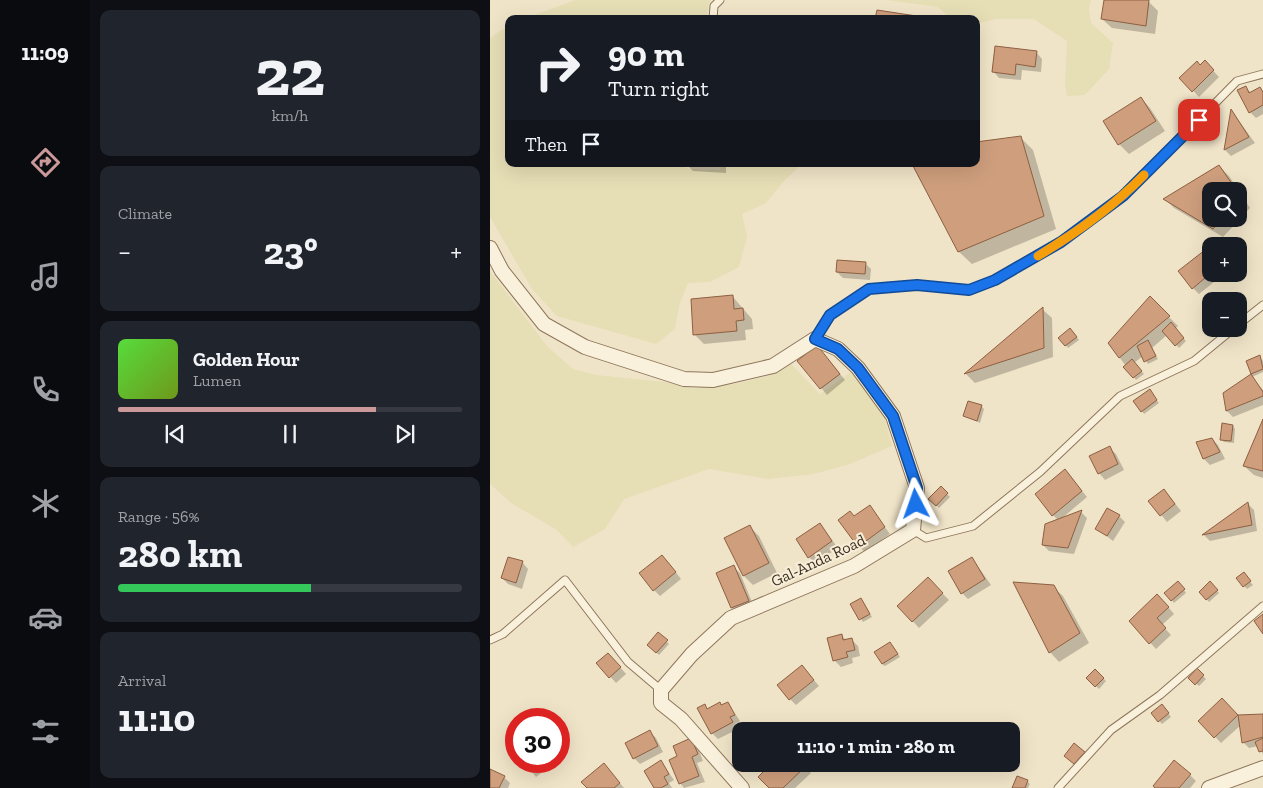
<!DOCTYPE html>
<html lang="en">
<head>
<meta charset="utf-8">
<style>
  :root { --surface:#171b24; --page:#20242c; --text:#f1f3f6; --muted:#9ea1a6; --line:#363941; --accent:#cc999b }
  body { margin:0; font-family:"Zilla Slab",serif; background:var(--page); color:var(--text); height:100vh; display:flex; flex-direction:column; font-size:19px; white-space:nowrap }
  * { box-sizing:border-box; margin:0 }
  p { font-size:16px; color:var(--muted) }
  .icon { flex:none; width:28px; height:28px; fill:none; stroke:currentColor; stroke-width:2; stroke-linecap:round; stroke-linejoin:round }
  .map { position:relative; flex:1; overflow:hidden }
  .panel { display:flex; flex-direction:column; gap:10px; padding:10px; background:#0d0f14; width:400px }
  .panel>* { flex:none }
  .hud { position:absolute; left:15px; top:15px; width:475px; height:152px; border-radius:10px; box-shadow:0 5px 20px #0002; background:#171b24; color:var(--text); overflow:hidden }
  .controls { position:absolute; left:712px; top:182px; display:grid; gap:10px }
  .controls a { display:grid; place-items:center; width:45px; height:45px; border-radius:10px; background:var(--surface); box-shadow:0 5px 20px #0002; font-size:25px }
  .speed { position:absolute; left:15px; top:708px; display:flex; gap:10px; font-size:25px; font-weight:700; text-align:center }
  .speed>* { display:grid; place-content:center; width:65px; height:65px; border-radius:50%; background:var(--surface); box-shadow:0 5px 20px #0002; line-height:1 }
  .speed .limit { border:8px solid #d22; background:#fff; color:#111 }
  .pin { position:absolute; display:grid; place-items:center; width:42px; height:42px; color:#fff; margin:-21px; border-radius:10px; box-shadow:0 2px 8px #0006 }
  .me { position:absolute; width:55px; margin:-28px; rotate:356deg; stroke-linejoin:round; filter:drop-shadow(0 0 4px #0008) }
  .turn { display:flex; align-items:center; gap:18px; height:105px; padding:0 20px; font-size:22px }
  .turn .icon { width:65px; height:65px; stroke-width:2.5 }
  .turn b { display:block; font-size:35px; line-height:42px }
  .then { display:flex; align-items:center; height:48px; padding:0 20px; background:#0003; gap:10px; font-size:19px }
  .big { font-size:38px; font-weight:800; line-height:1.1 }
  .panel .card { flex:1; display:flex; flex-direction:column; justify-content:center; gap:8px; min-width:0; padding:0 18px; border-radius:10px; background:var(--page) }
  .panel .dial { align-items:center; gap:0 }
  .dial b { font-size:65px; line-height:1 }
  .song { display:flex; align-items:center; gap:15px }
  .cover { width:60px; height:60px; border-radius:8px; background:linear-gradient(135deg,hsl(110 70% 55%),hsl(80 70% 35%)) }
  .played { height:5px; border-radius:2px; background:linear-gradient(90deg,var(--accent) 75%,var(--line) 75%) }
  .keys { display:flex; justify-content:space-around; direction:ltr }
  .heat { display:flex; justify-content:space-between; align-items:center; font-size:28px; direction:ltr }
  .charge { height:8px; border-radius:4px; background:linear-gradient(90deg,#34c759 56%,var(--line) 0) }
  .trip { position:absolute; left:242px; top:722px; width:288px; height:50px; border-radius:10px; background:var(--surface); box-shadow:0 5px 20px #0002; font-weight:800; line-height:50px; text-align:center }
  main { display:flex; flex:1; min-height:0 }
  .tab-bar { display:flex; flex-direction:column; width:90px; justify-content:space-around; align-items:center; background:#090b0e; color:var(--muted) }
  .tab-bar .icon { width:35px; height:35px }
  .tab-bar .selected { color:var(--accent) }
  .tab-bar b { font-size:22px; color:var(--text) }
  .map>svg:first-child { display:block }
  .farmland { fill:#e6deb5 }
  .shadow { fill:#0003; fill-rule:evenodd }
  .building { fill:#cf9f7d; stroke:#8d5f41 }
  .lines { fill:none; stroke-linecap:round; stroke-linejoin:round }
  .service-casing { stroke:#8d765c; stroke-width:9 }
  .minor-casing { stroke:#8d765c; stroke-width:16 }
  .service { stroke:#faf1dc; stroke-width:7 }
  .minor { stroke:#faf1dc; stroke-width:14 }
  .route-casing { stroke:#114b97; stroke-width:12 }
  .route { stroke:#1a73e8; stroke-width:9 }
  .slow { stroke:#f59e0b; stroke-width:9 }
  .labels { text-anchor:middle; stroke-width:4; stroke-linejoin:round; paint-order:stroke }
  .street-label { font-size:16px; fill:#3d2e20; stroke:#f7eed8 }
</style>
</head>
<body>
<main>
<nav class="tab-bar">
<b>11:09</b>
<svg class="icon selected" aria-label="directions" viewBox="0 0 24 24"><path d="M12 3l9 9-9 9-9-9zM9 14v-3h6M13 9l2 2-2 2"/></svg>
<svg class="icon" aria-label="music" viewBox="0 0 24 24"><path d="M9 18V5l10-2v13"/><circle cx="6" cy="18" r="3"/><circle cx="16" cy="16" r="3"/></svg>
<svg class="icon" aria-label="phone" viewBox="0 0 24 24"><path d="M5 4h4l2 5-3 2q2 4 5 5l2-3 5 2v4C11 20 4 13 5 4z"/></svg>
<svg class="icon" aria-label="climate" viewBox="0 0 24 24"><path d="M12 3v18M4 7l16 10M4 17L20 7"/></svg>
<svg class="icon" aria-label="car" viewBox="0 0 24 24"><path d="M5 17H2v-5l4-1 3-4h7l3 4 3 1v5h-3M9 17h6M6 11h13"/><circle cx="7" cy="17" r="2"/><circle cx="17" cy="17" r="2"/></svg>
<svg class="icon" aria-label="filters" viewBox="0 0 24 24"><path d="M4 7h16M4 17h16"/><circle cx="9" cy="7" r="2"/><circle cx="15" cy="17" r="2"/></svg>
</nav>
<section class="panel">
<div class="card dial"><b>22</b><p>km/h</p></div>
<div class="card"><p>Climate</p>
<div class="heat"><a>−</a><b class="big">23°</b><a>+</a></div>
</div>
<div class="card">
<div class="song"><i class="cover"></i><div><b>Golden Hour</b><p>Lumen</p></div></div>
<div class="played"></div>
<div class="keys"><svg class="icon" aria-label="previous" viewBox="0 0 24 24"><path d="M18 5L8 12l10 7zM5 5v14"/></svg><svg class="icon" aria-label="pause" viewBox="0 0 24 24"><path d="M8 5v14M16 5v14"/></svg><svg class="icon" aria-label="next" viewBox="0 0 24 24"><path d="M6 5l10 7-10 7zM19 5v14"/></svg></div>
</div>
<div class="card"><p>Range · 56%</p><b class="big">280 km</b><div class="charge"></div></div>
<div class="card"><p>Arrival</p><b class="big">11:10</b></div>
</section>
<div class="map">
<svg width="773" height="788" viewBox="0 0 773 788">
  <rect width="100%" height="100%" fill="#f0e4c8"/>
  <!-- farmland -->
  <path class="farmland" d="M86,0h134l-4,19h-183z
    M396,0h205l-2,9 2,14 22,20 -4,26 -24,26 -18,1 -2,-13 2,-42 -33,-22h-38l-20,5v-5h-25l-13,-12z
    M19,25v139h168l12,5 31,1 2,-6h80l-19,18 -17,21 -24,11 5,23 -8,30 -29,15 -22,1 -9,23 -4,23 -19,15 -99,-28 -25,-27 -42,-72v-179z
    M0,271l57,75 26,23 23,6 69,7 27,6 43,-4 33,-8 23,-12 29,30 32,-23 30,37 10,38 -42,18 -36,10 -46,5 -59,-10 -85,30 -19,30 -32,18 -16,-17 -46,-27 -21,-19z"/>
  <!-- shadow -->
  <path class="shadow" d="M615,0l44,2 9,9 -3,23 -43,-6 -10,-9z
    M546,52l6,7 -1,13 -19,-2 -1,10 -22,-2 -6,-7z
    M715,62l14,15 -20,20 -18,-19z
    M756,87l5,6 9,-4 3,3v22l-7,4 -6,-6z
    M651,98l9,10 15,23 -36,23 -10,-10 -14,-23z
    M742,111l23,32 -24,13 -6,-6z
    M530,137l13,13 23,79 -84,35 -13,-12 -46,-88h63z
    M196,164h40v9l-33,-2z
    M729,166l10,10 21,32 -27,29 -49,-29 -9,-9zM721,191h28v28h-28z
    M715,252l6,6v16h13l-25,20 -6,-6z
    M375,263l6,6 -1,11 -27,-2 -6,-6z
    M243,297l19,22 1,10 -8,1 1,10 -42,4 -10,-10z
    M660,298l28,28 -3,3 11,12 -7,7 -12,-13 -15,13 6,11 -10,5 -5,-8 -9,7 10,11 -8,6 -27,-37z
    M552,309l10,9 1,39 -78,26 -9,-9z
    M583,332l6,8 -11,8 -8,-10z
    M333,353l22,27 -18,15 -28,-34z
    M770,357l3,4v11l-11,5 11,13v15l-30,12 -6,-6 -3,-17 28,-20z
    M662,394l7,9 -15,11 -2,-3z
    M491,406l3,3 -4,14 -15,-7z
    M773,422v56l-9,-3 -10,-9z
    M743,426l2,3 -1,14 -10,-1 -3,-3z
    M722,439l6,6 7,14 -15,6 -6,-6 -7,-16z
    M619,448l7,6 8,16 -19,10 -6,-7z
    M581,477l16,20 -26,22 20,-7 6,6 -13,36 -25,-3 -6,-6 15,-25 -5,-5z
    M451,488l9,9 -11,11 -9,-9z
    M680,497l11,14 -14,11 -17,-21z
    M758,504l6,6 3,21 -47,10 -6,-6z
    M380,507l20,27 -25,18 -7,-6 -3,-29z
    M629,516l6,6 -12,19 -17,-13z
    M330,524l18,24 -23,15 -6,-6z
    M259,526l10,10 18,37 -24,12 -9,-9 -19,-37z
    M482,558l19,27 -23,14 -6,-6z
    M32,562l6,7 -6,20 -14,-5 -6,-6z
    M178,562l13,17 -21,17 -6,-6z
    M243,567l7,6 14,34 -16,7 -6,-6 -15,-34z
    M756,577l7,8 -6,4 -9,-10z
    M438,579l21,21 -30,28 -20,-22z
    M720,583l9,10 -10,9 -9,-10z
    M691,585l5,8 -12,10 -8,-10z
    M563,587l10,9 26,47 -30,19 -9,-10z
    M674,602l10,12 -12,11 9,10 -15,14 -26,-28z
    M374,603l8,14 -9,5 -11,-17z
    M168,633l11,11 -10,11 -11,-10z
    M351,635l6,6 4,-2 7,7 2,10 -8,2 1,5 -12,4 -6,-6z
    M403,646l7,11 -15,9 -3,-2z
    M124,660l12,14 -10,9 -18,-20z
    M312,666l17,20 -23,19 -6,-6z
    M605,670l11,11 -7,8 -11,-11z
    M707,670l9,9 -7,7 -9,-8z
    M732,700l16,17 25,-2v39l-5,-8 -9,2 -6,-6 -2,-17 -20,18 -21,-22z
    M238,703l12,18 -5,3 3,5 -20,10 -6,-6 -8,-27 4,4z
    M675,708l6,9 -9,7 -10,-11z
    M160,732l6,6 7,14 -23,12 -6,-6z
    M201,740l6,6 6,15 -6,2 8,19 -21,6 -4,-5 -1,-26z
    M594,753l2,3 -8,10 -9,-8z
    M33,761h28l2,3 -17,13z
    M171,762l13,18 -5,3 3,5h-16z
    M283,764h29l9,9 -16,15h-24l-11,-11z
    M0,770l14,7 6,6 -2,5h-18z
    M120,771l14,17h-36z
    M700,775l6,6 -6,7h-33z
    M537,781l3,3 -2,4h-15z"/>
  <!-- building -->
  <path class="building" d="M614,0h45l-3,26 -45,-7z
    M387,10l46,7 -1,2h-47z
    M505,46l42,5 -2,16 -19,-3 -1,11 -23,-3z
    M715,60l9,10 -22,22 -13,-14 18,-17 3,4z
    M756,86l3,7 11,-6 3,5v13l-14,8 -12,-23z
    M651,97l15,24 -38,24 -15,-24z
    M741,109l18,28 -25,13z
    M531,136l23,80 -86,36 -46,-88h64v-22z
    M729,165l18,26h-26v28h11l-9,10 -50,-30z
    M715,250l6,8v15l-19,16 -14,-18z
    M347,260l29,2 -1,12 -29,-2z
    M243,295l1,14 9,-1 1,12 -8,1 1,10 -44,4 -2,-36z
    M660,296l20,20 -51,42 -11,-15z
    M553,307l1,41 -80,26z
    M681,322l13,16 -9,8 -13,-15z
    M580,328l7,9 -12,9 -7,-8z
    M658,340l8,16 -12,6 -7,-16z
    M327,345l23,29 -20,15 -23,-28z
    M770,355l3,14 -12,5 -5,-13z
    M642,359l10,12 -9,7 -10,-11z
    M761,374l12,18v4l-37,15 -3,-18z
    M660,389l7,11 -16,12 -8,-11z
    M478,401l14,4 -5,16 -14,-5z
    M773,419v52l-20,-5z
    M732,423l11,2 -2,16 -11,-1z
    M722,438l8,14 -17,7 -7,-17z
    M620,446l8,18 -20,10 -9,-18z
    M575,469l17,22 -30,25 -17,-22z
    M451,486l7,7 -12,13 -8,-7z
    M674,489l11,15 -15,12 -12,-15z
    M758,502l4,23 -50,10z
    M380,505l15,22 -27,20 -20,-27 12,-9 4,5z
    M617,508l13,7 -13,21 -12,-7z
    M592,510l-14,38 -26,-3 3,-21z
    M330,523l12,18 -24,17 -12,-19z
    M260,525l19,38 -26,13 -19,-38z
    M172,555l14,17 -23,19 -14,-18z
    M18,557l15,4 -7,22 -15,-5z
    M482,557l13,22 -24,15 -13,-23z
    M244,565l15,36 -18,7 -15,-35z
    M754,572l7,9 -8,6 -7,-9z
    M438,577l15,16 -31,29 -15,-16z
    M688,581l7,8 -14,12 -7,-8z
    M720,581l8,9 -12,10 -7,-8z
    M523,582l41,3 26,48 -31,20z
    M667,594l12,13 -12,11 9,10 -17,16 -20,-23z
    M371,598l9,16 -11,6 -9,-16z
    M773,614v20l-9,-13z
    M168,632l10,8 -12,13 -9,-8z
    M352,634l1,6 9,-2 3,12 -9,2 2,5 -15,4 -6,-23z
    M400,642l8,12 -16,10 -8,-12z
    M118,653l13,14 -12,11 -13,-15z
    M312,665l12,15 -25,20 -12,-15z
    M707,668l7,7 -9,10 -7,-7z
    M605,669l9,9 -9,9 -9,-9z
    M732,698l16,17 -24,23 -16,-17z
    M230,702l1,3 7,-3 7,13 -5,2 3,5 -22,12 -14,-26 8,-4 2,5z
    M672,704l7,9 -11,9 -7,-9z
    M773,714v23l-21,6 -4,-28z
    M160,730l8,16 -25,13 -8,-16z
    M201,738l7,16 -6,3 7,19 -20,8 -10,-24 8,-4 -4,-10z
    M773,738v13l-4,1 -4,-10z
    M584,743l11,9 -11,12 -10,-8z
    M171,760l8,14 -5,3 4,7 -7,4h-7l-10,-17z
    M684,760l17,14 -12,14h-24l-2,-2z
    M31,761h21l-13,10z
    M114,763l16,20 -6,5h-27l-6,-6z
    M281,764h33l2,2 -23,22h-14l-11,-11z
    M0,769l15,7 -6,12h-9z
    M527,776l11,4 -3,8h-13z"/>
  <g class="lines">
    <!-- service casing -->
    <g class="service-casing">
      <path id="service" d="M223,19l1,-13 6,-6
        M749,324l24,-19
        M325,339l15,-24 39,-26 48,-4 52,5 26,-10 66,-38 62,-45 114,-116 26,-7
        M423,530l13,8 47,-12 67,-54 80,-76 74,-35 39,-32
        M0,640l13,-6 62,-54 63,82 33,28
        M568,788l53,-58 49,-35 103,-89"/>
    </g>
    <!-- minor casing -->
    <g class="minor-casing">
      <path id="minor" d="M0,248l12,23 42,53 41,23 99,32 29,1 60,-14 42,-27 23,10 20,19 35,48 24,72 -4,42 -59,36 -123,52 -39,36 -31,36v13l20,16 61,69
        M719,788l54,-20"/>
    </g>
    <!-- service -->
    <use href="#service" class="service"/>
    <!-- minor -->
    <use href="#minor" class="minor"/>
  </g>
  <g class="lines">
    <!-- route casing -->
    <g class="route-casing">
      <path id="route" d="M426,504l1,-16 -24,-72 -35,-48 -20,-19 -23,-10 15,-24 39,-26 48,-4 52,5 26,-10 66,-38 62,-46 76,-76"/>
    </g>
    <!-- route -->
    <use href="#route" class="route"/>
    <!-- slow -->
    <path class="slow" d="M548,256c38,-23 75,-49 106,-81"/>
  </g>
  <g class="labels">
    <!-- street labels -->
    <g class="street-label">
      <text transform="translate(328 560) rotate(-25)" y="6">Gal-Anda Road</text>
    </g>
  </g>
</svg>
<div class="controls">
<a><svg class="icon" aria-label="search" viewBox="0 0 24 24"><circle cx="10" cy="10" r="6"/><path d="M15 15l6 6"/></svg></a>
<a>+</a>
<a>−</a>
</div>
<div class="speed"><div class="limit">30</div></div>
<div class="pin" style="left:709px;top:120px;background:#d93025"><svg class="icon" aria-label="arrive" viewBox="0 0 24 24"><path d="M6 21V4h12l-3 4 3 4H6"/></svg></div>
<svg class="me" style="left:426px;top:504px" viewBox="-20 -20 40 40"><path d="M0-17L14 15 0 8-14 15z" fill="#1a73e8" stroke="#fff" stroke-width="4"/></svg>
<div class="trip">11:10 · 1 min · 280 m</div>
<div class="hud">
<div class="turn"><svg class="icon" aria-label="right" viewBox="0 0 24 24"><path d="M7 20v-9h11M14 6l5 5-5 5"/></svg><div><b>90 m</b>Turn right</div></div>
<div class="then">Then<svg class="icon" aria-label="arrive" viewBox="0 0 24 24"><path d="M6 21V4h12l-3 4 3 4H6"/></svg></div>
</div>
</div>
</main>
</body>
</html>
